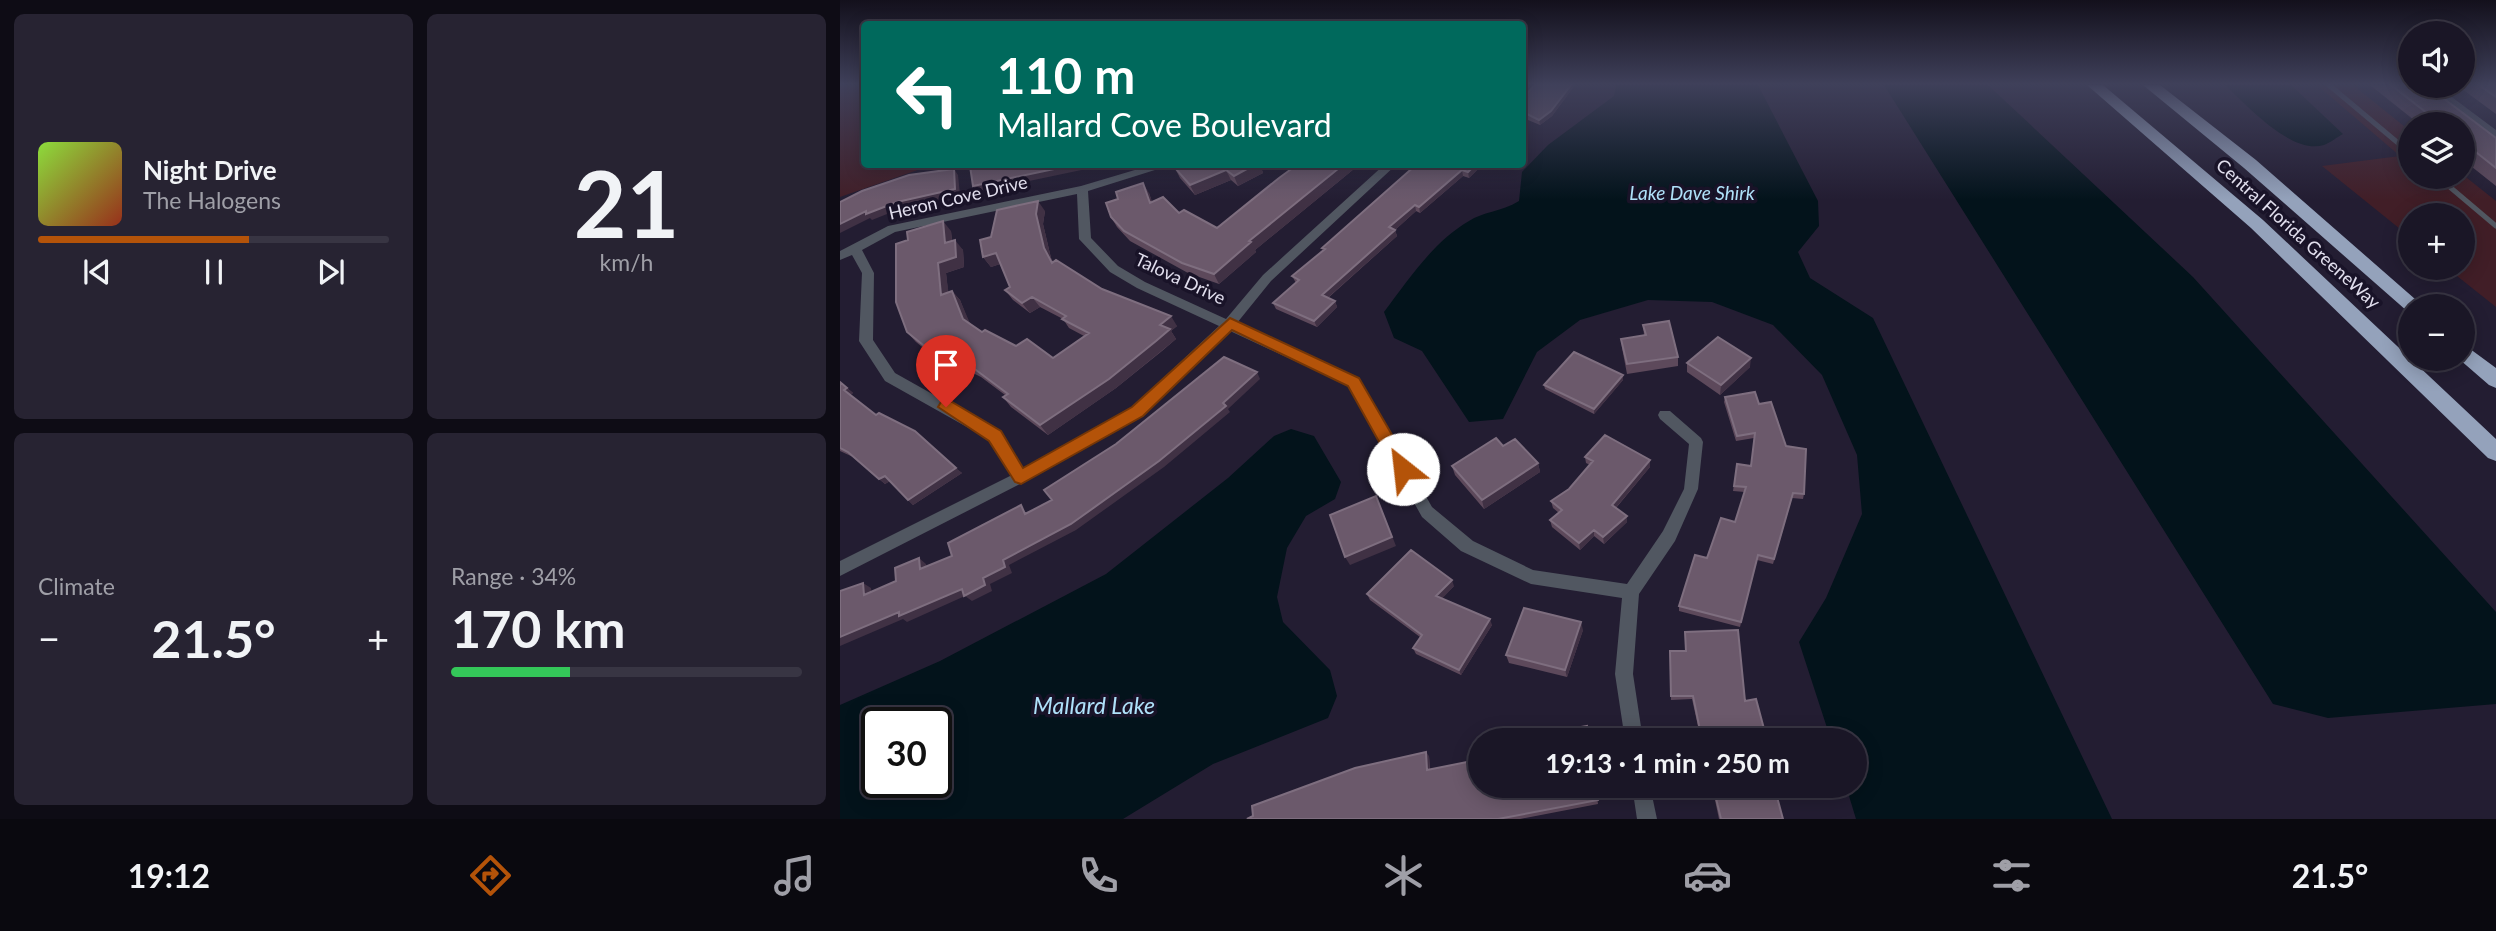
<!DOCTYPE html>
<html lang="en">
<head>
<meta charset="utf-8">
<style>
  :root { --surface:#1a1626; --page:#272332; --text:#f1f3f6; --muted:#9f9fa7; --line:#383543; --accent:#b45309 }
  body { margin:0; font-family:Lato,sans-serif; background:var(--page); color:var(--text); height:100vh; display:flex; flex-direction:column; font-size:26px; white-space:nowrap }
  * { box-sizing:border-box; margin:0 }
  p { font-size:23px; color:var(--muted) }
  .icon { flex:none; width:38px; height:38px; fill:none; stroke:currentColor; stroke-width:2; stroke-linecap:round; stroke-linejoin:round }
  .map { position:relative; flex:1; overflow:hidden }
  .panel { display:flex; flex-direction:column; gap:14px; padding:14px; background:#0e0c15; width:840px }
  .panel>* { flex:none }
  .top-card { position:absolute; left:21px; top:21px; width:665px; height:147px; border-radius:7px; box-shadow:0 4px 18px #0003,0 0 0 2px var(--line); background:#00695c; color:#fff; overflow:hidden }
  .tools { position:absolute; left:1558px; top:21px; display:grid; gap:14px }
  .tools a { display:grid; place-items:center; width:77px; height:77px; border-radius:50%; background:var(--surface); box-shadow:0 4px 18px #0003,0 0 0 2px var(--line); font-size:35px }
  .speed { position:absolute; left:21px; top:707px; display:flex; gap:14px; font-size:35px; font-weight:700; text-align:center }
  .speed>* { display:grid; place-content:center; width:91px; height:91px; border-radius:50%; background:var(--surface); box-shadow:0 4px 18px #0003,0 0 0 2px var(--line); line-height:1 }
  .speed .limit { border:4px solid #111; border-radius:10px; background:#fff; color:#111 }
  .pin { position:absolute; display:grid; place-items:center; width:60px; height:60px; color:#fff; margin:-72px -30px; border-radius:50% 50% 50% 0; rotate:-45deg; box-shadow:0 0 7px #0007 }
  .pin .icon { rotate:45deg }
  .me { position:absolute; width:77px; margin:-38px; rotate:331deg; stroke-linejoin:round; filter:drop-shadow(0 0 5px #0008) }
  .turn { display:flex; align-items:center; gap:24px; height:147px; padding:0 21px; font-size:32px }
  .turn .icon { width:91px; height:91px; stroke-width:2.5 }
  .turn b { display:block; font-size:49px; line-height:60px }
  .big { font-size:52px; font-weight:700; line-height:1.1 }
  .panel .widget { flex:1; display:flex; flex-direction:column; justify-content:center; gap:10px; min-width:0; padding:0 24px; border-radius:10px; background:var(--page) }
  .panel .dial { align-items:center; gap:0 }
  .dial b { font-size:91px; line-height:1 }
  .song { display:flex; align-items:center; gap:21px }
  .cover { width:84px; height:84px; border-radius:10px; background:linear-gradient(135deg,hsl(90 70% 55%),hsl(10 70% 35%)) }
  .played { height:7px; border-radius:4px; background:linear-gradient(90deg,var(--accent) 60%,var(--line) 60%) }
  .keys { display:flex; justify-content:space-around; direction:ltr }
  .heat { display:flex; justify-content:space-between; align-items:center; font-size:38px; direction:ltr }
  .charge { height:10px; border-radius:5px; background:linear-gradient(90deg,#34c759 34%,var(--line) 0) }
  .panel .tiles { flex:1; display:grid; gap:14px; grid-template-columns:repeat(2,1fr) }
  .trip { position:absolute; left:628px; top:728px; width:399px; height:70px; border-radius:35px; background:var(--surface); box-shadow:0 4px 18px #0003,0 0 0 2px var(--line); font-weight:700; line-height:70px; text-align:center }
  .dock { display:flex; height:112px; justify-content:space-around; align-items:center; background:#0a090f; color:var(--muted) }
  .dock .icon { width:49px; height:49px }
  .dock .active { color:var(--accent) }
  .dock b { font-size:32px; color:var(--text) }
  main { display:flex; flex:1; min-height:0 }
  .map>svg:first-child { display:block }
  .green { fill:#411e27 }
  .water { fill:#03131b; fill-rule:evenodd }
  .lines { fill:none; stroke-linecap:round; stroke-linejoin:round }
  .service { stroke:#515761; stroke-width:5 }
  .minor { fill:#515761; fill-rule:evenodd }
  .motorway { fill:#94a2bb; fill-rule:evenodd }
  .wall { fill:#5d495b }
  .shaded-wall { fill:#403144 }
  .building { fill:#6b596b; stroke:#7e6e7f; stroke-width:2 }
  .route { fill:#b45309; stroke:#753606; stroke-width:2 }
  .labels { text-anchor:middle; stroke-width:7; stroke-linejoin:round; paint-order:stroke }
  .street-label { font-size:18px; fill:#e1deed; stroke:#191328 }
  .water-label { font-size:19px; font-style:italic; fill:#afe1f9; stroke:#191328 }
  .near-water-label { font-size:23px; font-style:italic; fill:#afe1f9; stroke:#191328 }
</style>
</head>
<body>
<main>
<section class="panel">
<div class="tiles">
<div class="widget">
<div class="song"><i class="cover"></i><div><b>Night Drive</b><p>The Halogens</p></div></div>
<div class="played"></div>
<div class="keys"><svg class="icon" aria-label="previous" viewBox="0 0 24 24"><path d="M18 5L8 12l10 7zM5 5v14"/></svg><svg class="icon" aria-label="pause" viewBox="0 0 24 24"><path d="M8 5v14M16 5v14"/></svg><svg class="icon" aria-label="next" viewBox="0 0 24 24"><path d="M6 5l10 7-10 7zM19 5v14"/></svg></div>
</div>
<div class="widget dial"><b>21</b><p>km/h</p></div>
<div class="widget"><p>Climate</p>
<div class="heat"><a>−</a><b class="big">21.5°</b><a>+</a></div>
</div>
<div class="widget"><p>Range · 34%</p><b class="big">170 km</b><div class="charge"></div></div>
</div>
</section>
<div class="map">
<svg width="1656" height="819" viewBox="0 0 1656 819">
  <rect width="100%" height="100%" fill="#231d32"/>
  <!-- green -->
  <path class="green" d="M0,85h24v79l68,1 -92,32z
    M1477,85h36l57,46v46h52v-3l34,27v106l-49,-39h15v-53h-52v22l-88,-71 78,-10z"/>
  <!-- water -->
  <path class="water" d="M776,85h142l60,116 1,25 -21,26 12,26 63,40 239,501h-256l-10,-33h9v-46h-24l-32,-98 27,-44 36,-84 -5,-59 -35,-80 -49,-50 -61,-23 -64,-2 -68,20 -43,32 -34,67 -34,3 -47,-71 -28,-13 -10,-26c25,-33 49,-70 85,-91 13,-9 32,-9 50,-20l3,-29 26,-27 66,-49z
    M1044,85h104l205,192 303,335v92l-168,14 -55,-14z
    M1385,85h66l52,49c-6,3 -13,9 -19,11 -33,10 -77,-40 -99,-60z
    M451,429l23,7 27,46 -6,17 -29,17 -19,32 -10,49 6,25 47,48 7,26 -9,22 -115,46 -90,55h-283v-114l100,-44 166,-87 122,-96 46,-42zM37,723h59v59h-59z"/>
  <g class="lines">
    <!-- service -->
    <path class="service" d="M1489,85l81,68
      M1598,177l58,49"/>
    <!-- minor -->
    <path class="minor" d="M1586,86h11l59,44v8z
      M315,164h19l-86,27 3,47 27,28 27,16 81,37 37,-44 122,-111h12l-126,117 -34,42 122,55 73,129 41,34 60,29 94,14 36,-53 21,-42 5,-45 -29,-25 -2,-4 2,-4h10l31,27 2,4 -5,47 -23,52 -36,53 -6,80 10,66h-18l-10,-66 7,-76 -91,-14 -70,-33 -39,-34 -73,-131 -119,-55 -88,84 -116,66 -186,95v-15l172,-86 -22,-35 -105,-59 -26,-40 3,-68 -10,-18 -12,5v-9l48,-25 193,-40zM237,194l2,45 31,33 27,16 82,38 -87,81 -109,61 -23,-36 -105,-59 -22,-33 1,-67 -12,-23 33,-18z
      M792,786h18l7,33h-20z"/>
    <!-- motorway -->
    <path class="motorway" d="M1247,85h16l160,135 233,219v22l-8,-3 -237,-230z
      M1303,85h17l96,75 167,146h-13v5h-3l-163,-143z
      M1622,343l34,25v20l-7,-3 -30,-26h3z"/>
  </g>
  <!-- wall -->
  <path class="wall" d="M694,85h41l-23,31 -12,9 -12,-5 -6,4v-30l4,1z
    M1530,85h40l86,53v48l-34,-27v-35h-43z
    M1622,85h34v29l-38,-28z
    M467,164h53l-105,86 1,2 -37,32 -31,-11 -58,-32 -13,-14 -6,-10 7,-18 31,-6 3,9 65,26z
    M577,164h66l-14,14 -6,-2 -43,37 -4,-2 -21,19 2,6 -69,62 7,3 2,6 -20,20 -41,-18 -3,-6 23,-20 -4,-7 31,-25 -1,-3z
    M421,167l2,6 -25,13 -7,-6 -36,15 -15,-17 -5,-10z
    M205,211l-2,13 8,34 2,4 49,27 75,37 -6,5 5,8 -14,12 -46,37 -68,47 -37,-28 -8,-10 2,-2 -24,-18 -35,-17 -4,3 -26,-21 -9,-10 1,-92 43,-9 1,10 11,9 1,17 -18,6 2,19 4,-1 8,9 9,23 13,9 34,14 37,12 31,-22 -15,-8 -6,-9 -23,-12 -10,6 -17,-13 -8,-10 5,-3 -10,-23 -9,3 -8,-10 8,-20z
    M803,325l35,32v9l-51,8 -5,-26 -1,-9 23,-4z
    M847,363l63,4 -30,28 -33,-23z
    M783,380l-29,34 -49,-25 -1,-4z
    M0,382l13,11 -3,2 26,20 86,58 -49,32 -23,-24 -5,3 -32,-27 -13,-6z
    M885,397l34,7 45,90 -1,5 -11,-1 -19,66 -16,-4 -17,67 -61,-16v-5l28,-48 28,-36 10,-30 -12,-1 4,-27 14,2 3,-28 -18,3 -12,-39z
    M663,446l35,17 2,9 -56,37 -29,-34 -3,-9z
    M745,457l65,3v7l-34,41 11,14 -23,22 -10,-8 -14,14 -28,-23 -2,-7 9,-7 -6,-5 -2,-7 18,-12 21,-24 -4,-2z
    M614,586l-12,12 50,27 -31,50 -45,-21 -3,-6 7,-11 -50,-37 -3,-6z
    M743,630l-16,47 -58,-14 -3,-8z
    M830,651l75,50 22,39h-66l-9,-41 -21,1z
    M589,756l1,13 166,17 2,18 -78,15h-273z
    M872,786h62l9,33h-64z"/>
  <!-- shaded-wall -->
  <path class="shaded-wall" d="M731,85h4l-23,31 -12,9 -1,-5z
    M687,114l1,6 -6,4v-6z
    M238,164h32l-133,28 -4,-6z
    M416,164h9l-4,3 2,6 -25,13 -4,-10z
    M504,164h16l-105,86 1,2 -37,32 -5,-10 35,-33z
    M636,164h7l-14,14 -1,-6z
    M114,169l4,6 2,20 -58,13 -30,12 -2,-2 -30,15v-9z
    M386,170l5,10 -36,15 -5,-10z
    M622,170l1,6 -43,37 -1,-6z
    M303,183l6,10 7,20 -6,-10z
    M198,201l7,10 -2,13 8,34 8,15 -7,-10 -8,-15 -8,-34z
    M575,205l1,6 -21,19 2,6 -73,65 -2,-6 67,-68z
    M103,221l8,10 2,22 -8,-10z
    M115,240l8,10 1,17 -18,6 4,31 -9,-9 -3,-32z
    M156,253l7,10 -12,4 -8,-10z
    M112,291l8,9 12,28 -9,-9z
    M192,297l8,10 -10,6 -8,-10z
    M495,301l2,6 -20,20 -3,-6z
    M331,316l6,10 -6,5 5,8 -60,49 -68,47 -8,-10z
    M97,351l9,9 -4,3 -9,-10z
    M911,358l-1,9 -30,28 1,-10z
    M417,372l3,7 -32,30 2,3 -66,55 -88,63 -67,35 3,8 -22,11 2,7 -20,10 -7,-5 -58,26 -4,-3 -63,27v-9l143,-59 20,-18 220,-157z
    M783,375v5l-29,34v-5z
    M7,388l6,5 -3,2 -6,-5z
    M810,460v7l-37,44 -1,-6z
    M698,463l2,9 -56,37 -2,-9z
    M116,468l6,5 -49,32 -5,-5z
    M45,476l5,5 -5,3 -6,-5z
    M540,505l16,41 -46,19 -5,-8z
    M787,516v6l-23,22 -1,-7z
    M754,530v6l-14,14 -1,-7z
    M79,558l7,6 2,11 -8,-6z
    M612,580l2,6 -15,16 -3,-6z
    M23,583l8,5 1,12 -8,-5z
    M650,619l2,6 -31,50 -2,-5z
    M741,622l2,8 -16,47 -2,-7z
    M586,752l3,4 1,18 -3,-4z"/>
  <!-- building -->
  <path class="building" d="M694,85h37l-20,26 -12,9 -12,-6 -5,4v-24l4,1z
    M1551,85l36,1 69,52v30l-34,-27v-17h-21z
    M1639,85h17v12z
    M139,164h99l-105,22 -3,-20z
    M346,164h70l-22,12 -8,-6 -36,15 -15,-17z
    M467,164h37l-95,77 2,1 -37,32 -32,-11 -58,-32 -13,-14 -5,-14 12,-4 -2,-7 27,-9 7,20 13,-6 16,16 5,-3 33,18 62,-50 15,-11 7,2z
    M577,164h59l-8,8 -6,-2 -43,37 -4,-2 -26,22 6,3 -73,65 13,6 -21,20 -41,-18 26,-23 -7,-4 33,-27 -3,-1z
    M114,169l1,20 -58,13 -31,12v-3l-26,13v-22l22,-11 47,-16z
    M198,201l-2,13 8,34 8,15 4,-3 46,29 69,27 -11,9 10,4 -14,12 -47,38 -69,46 -37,-28 5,-3 -36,-27 -35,-16 -4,2 -26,-21 -11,-30v-58l12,-4 -1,-8 36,-11 2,22 10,-3 1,17 -18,6 3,32 11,-4 11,28 19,13 3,-2 31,16 11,-7 26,19 36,-25 -27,-14 4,-3 -34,-19 -10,6 -17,-13 5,-3 -14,-34 -13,4 -3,-17 11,-3 6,-27z
    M829,321l9,36 -51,7 -6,-25 25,-4 -3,-10z
    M878,337l33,21 -30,27 -34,-22z
    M734,352l49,23 -29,34 -50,-24z
    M384,357l33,15 -34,31 3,3 -67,55 -88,63 -68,36 2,7 -22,11 2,7 -21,11 -2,-7 -63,27v-4l-59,25v-46l23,-8 1,12 32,-14 -1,-13 24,-10 1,11 32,-13 -4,-13 73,-38 4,9 27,-14 -8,-10 72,-46z
    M0,382l7,6 -3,2 32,25 3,-2 36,18 41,37 -48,32 -23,-24 -6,3 -31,-27 -8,-4z
    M915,392l4,12 12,-2 15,44 20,3 -2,45 -11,-1 -19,66 -16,-4 -17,67 -62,-16 16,-51 12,3 14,-40 14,4 11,-35 -12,-1 3,-22 14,2 4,-33 -18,3 -12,-39z
    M765,435l45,25 -38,45 15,11 -24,21 -9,-7 -15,13 -29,-23 12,-10 -11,-9 18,-12 24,-28 -8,-4z
    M656,438l7,8 12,-7 23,24 -56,37 -30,-34z
    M536,496l16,41 -47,20 -15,-42z
    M571,550l41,30 -16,16 54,23 -31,51 -46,-22 9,-13 -55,-41z
    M684,608l57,14 -16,48 -59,-15z
    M898,630l7,71 11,-2 11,41h-65l-9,-44h-22l-1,-45h16l-1,-19z
    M747,726l2,14h-80z
    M640,745v41h116l2,14 -100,19h-251l6,-3 -1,-10 103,-38 71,-16 1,18 50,-10 -1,-14z
    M873,786h61l9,33h-62z"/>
  <!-- sky -->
  <linearGradient id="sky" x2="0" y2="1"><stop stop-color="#13101c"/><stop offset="0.42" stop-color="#3f405a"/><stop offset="1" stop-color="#3f405a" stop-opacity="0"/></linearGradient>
  <rect width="1656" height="200" fill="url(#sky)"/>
  <!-- route -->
  <path class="route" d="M390,318l129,60 50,86 3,5 -3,5h-12l-49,-88 -116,-56 -89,86 -122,68 -6,-2 -26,-41 -51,-34 3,-5h11l49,29 22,37 109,-61z"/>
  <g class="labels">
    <!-- street labels -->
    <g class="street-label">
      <text transform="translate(118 198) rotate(-13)" y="6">Heron Cove Drive</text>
      <text transform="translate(1458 234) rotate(42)" y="6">Central Florida GreeneWay</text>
      <text transform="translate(340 279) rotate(25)" y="6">Talova Drive</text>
    </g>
    <!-- water labels -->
    <g class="water-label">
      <text x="852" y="200">Lake Dave Shirk</text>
    </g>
    <!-- near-water labels -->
    <g class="near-water-label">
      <text x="254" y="714">Mallard Lake</text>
    </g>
  </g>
</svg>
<div class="tools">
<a><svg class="icon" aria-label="sound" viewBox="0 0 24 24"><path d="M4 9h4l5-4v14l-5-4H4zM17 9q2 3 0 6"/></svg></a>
<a><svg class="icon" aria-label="layers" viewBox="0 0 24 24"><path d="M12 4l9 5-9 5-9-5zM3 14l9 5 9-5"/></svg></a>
<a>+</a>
<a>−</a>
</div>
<div class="speed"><div class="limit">30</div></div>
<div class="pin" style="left:106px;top:407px;background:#d93025"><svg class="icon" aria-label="arrive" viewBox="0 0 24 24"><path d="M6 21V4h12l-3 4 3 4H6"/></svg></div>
<svg class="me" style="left:563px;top:469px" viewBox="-20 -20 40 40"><circle r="19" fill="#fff"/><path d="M0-13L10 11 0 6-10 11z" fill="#b45309"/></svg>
<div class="trip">19:13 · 1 min · 250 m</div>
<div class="top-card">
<div class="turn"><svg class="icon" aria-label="left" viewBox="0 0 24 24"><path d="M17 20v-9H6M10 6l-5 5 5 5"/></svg><div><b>110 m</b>Mallard Cove Boulevard</div></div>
</div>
</div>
</main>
<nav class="dock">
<b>19:12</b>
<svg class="icon active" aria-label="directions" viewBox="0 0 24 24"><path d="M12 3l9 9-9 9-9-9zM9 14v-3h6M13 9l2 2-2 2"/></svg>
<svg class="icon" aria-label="music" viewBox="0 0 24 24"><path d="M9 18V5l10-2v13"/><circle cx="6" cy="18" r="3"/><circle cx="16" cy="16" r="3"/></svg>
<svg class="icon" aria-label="phone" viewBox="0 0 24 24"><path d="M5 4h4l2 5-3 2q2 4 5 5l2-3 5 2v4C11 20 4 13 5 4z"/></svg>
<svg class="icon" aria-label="climate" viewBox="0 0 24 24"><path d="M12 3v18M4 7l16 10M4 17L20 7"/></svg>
<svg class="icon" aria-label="car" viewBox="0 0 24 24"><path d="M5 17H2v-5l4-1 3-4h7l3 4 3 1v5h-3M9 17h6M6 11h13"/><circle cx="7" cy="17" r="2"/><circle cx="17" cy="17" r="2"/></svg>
<svg class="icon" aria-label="filters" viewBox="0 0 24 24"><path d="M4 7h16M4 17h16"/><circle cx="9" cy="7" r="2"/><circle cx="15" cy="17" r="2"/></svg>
<b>21.5°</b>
</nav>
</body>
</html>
